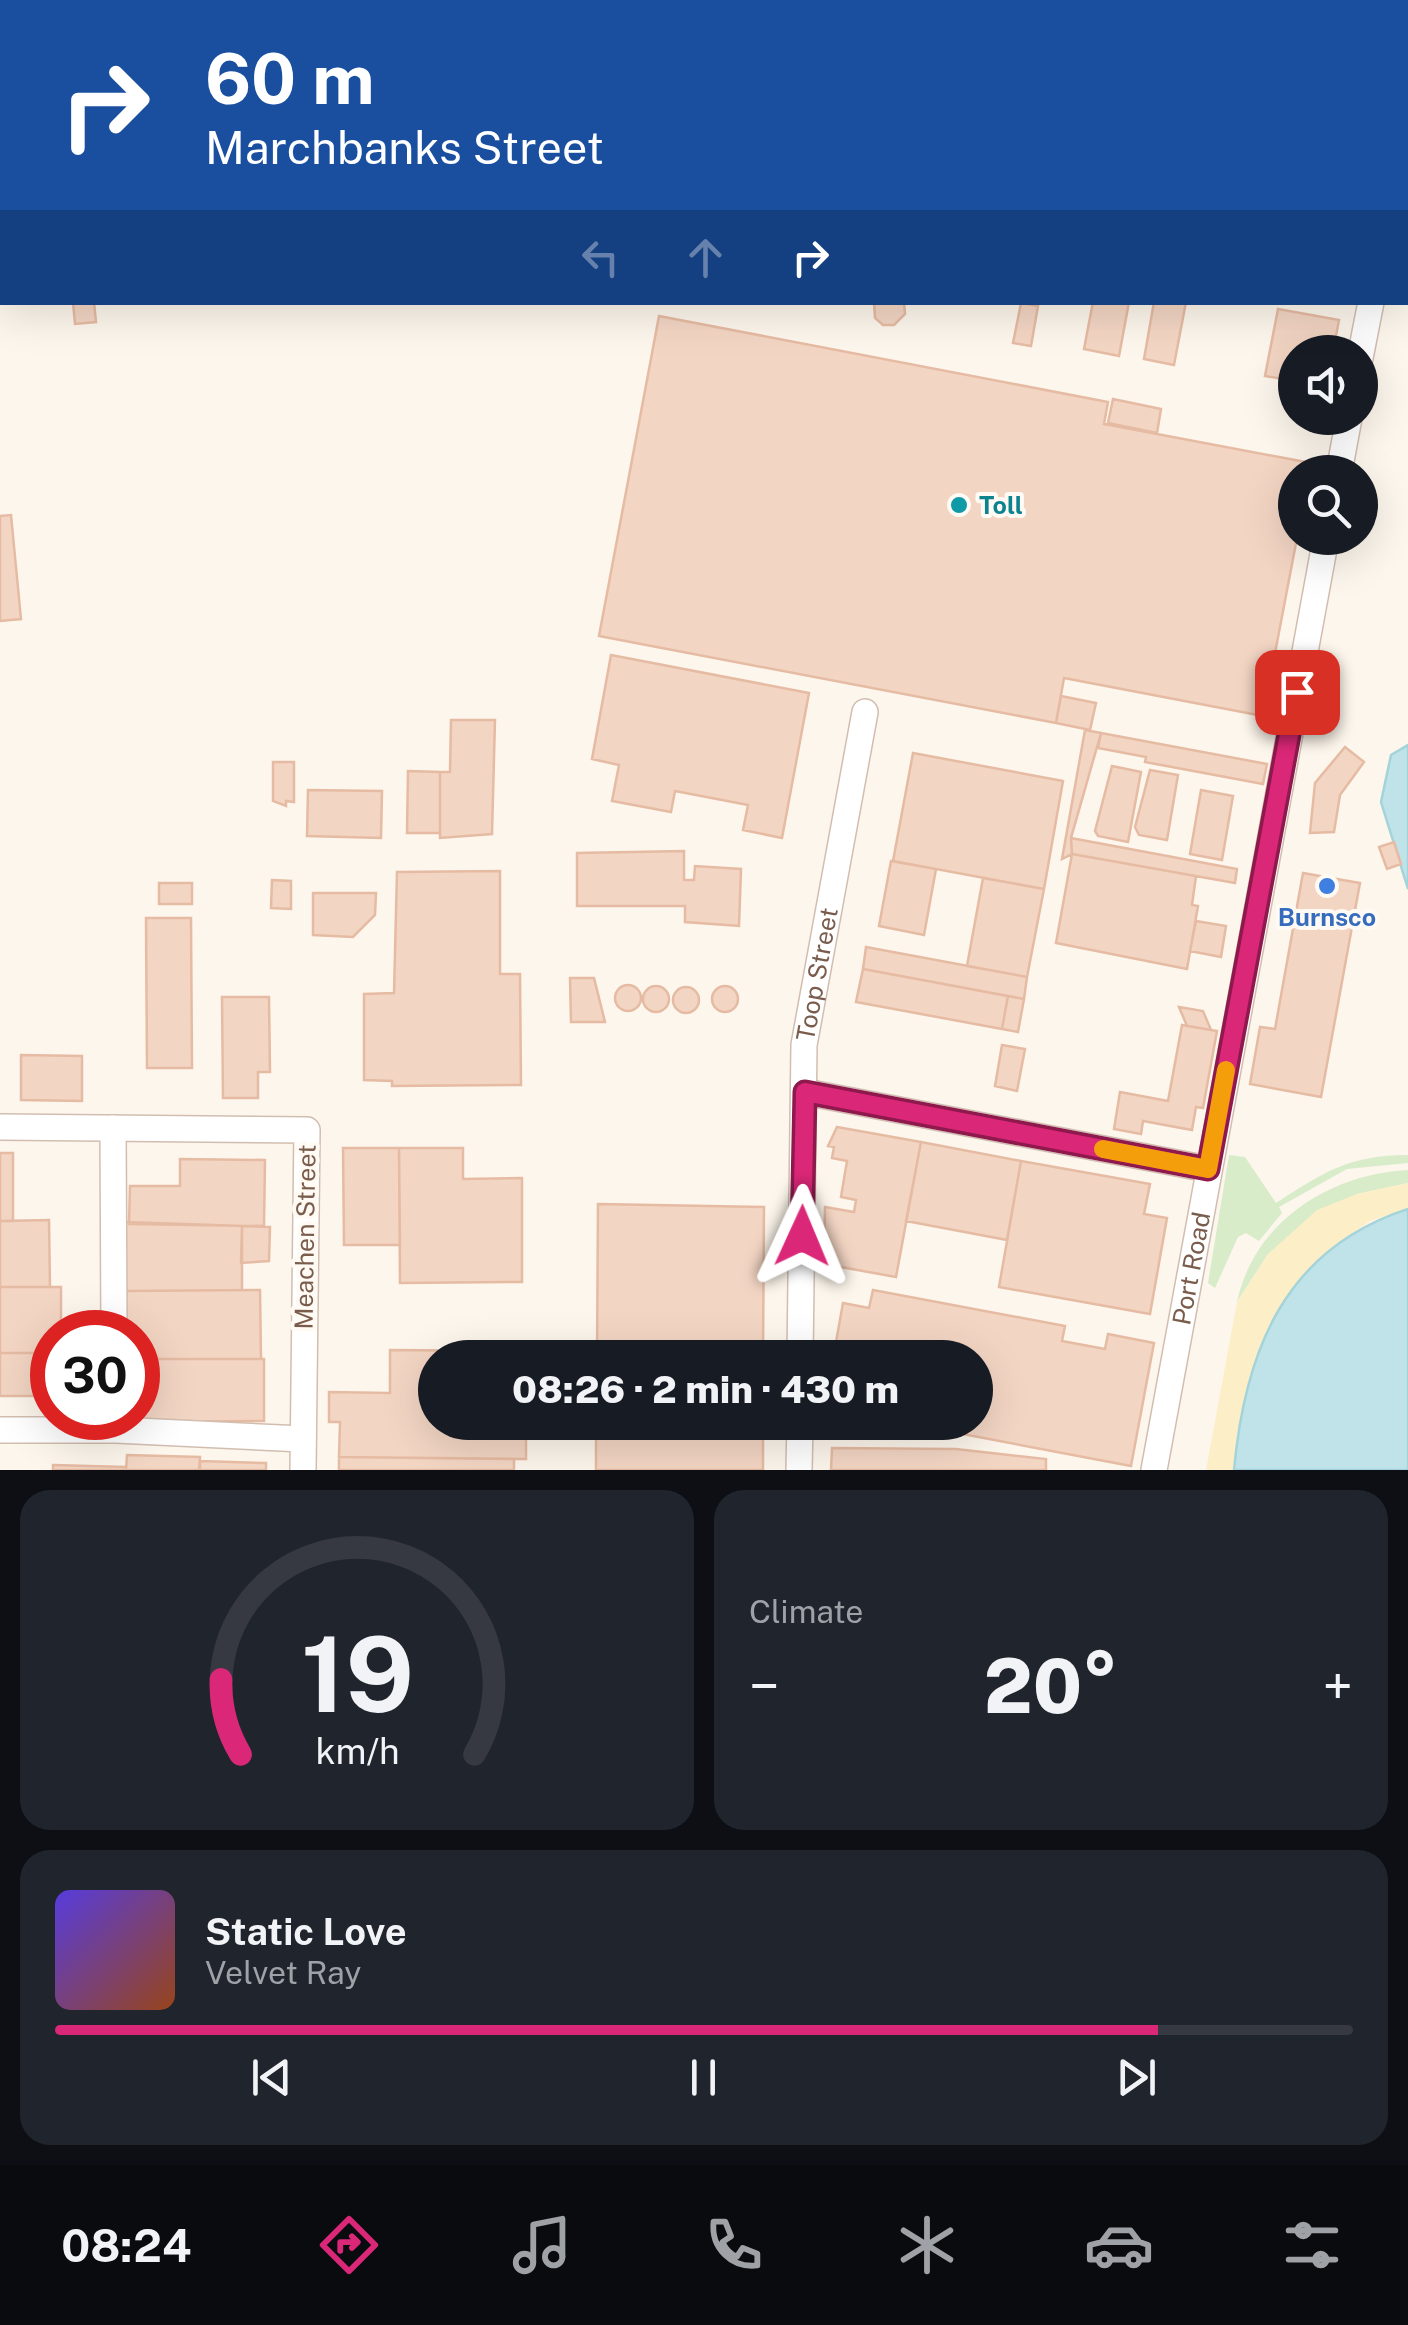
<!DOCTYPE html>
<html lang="en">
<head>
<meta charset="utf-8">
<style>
  :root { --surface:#171b24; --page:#20242c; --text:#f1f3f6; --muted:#9ea1a6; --line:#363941; --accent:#db2777 }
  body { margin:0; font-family:"Public Sans",sans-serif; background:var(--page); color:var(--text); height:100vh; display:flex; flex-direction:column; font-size:38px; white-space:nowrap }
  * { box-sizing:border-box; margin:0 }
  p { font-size:32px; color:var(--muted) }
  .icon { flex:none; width:55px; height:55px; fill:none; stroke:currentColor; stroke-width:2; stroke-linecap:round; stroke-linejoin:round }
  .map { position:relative; height:1470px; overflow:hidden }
  .drawer { display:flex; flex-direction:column; gap:20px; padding:20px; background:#0d0f14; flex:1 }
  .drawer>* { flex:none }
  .guide { position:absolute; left:0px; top:0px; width:1410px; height:305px; box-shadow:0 10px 40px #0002; background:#1a4fa0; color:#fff; overflow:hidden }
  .buttons { position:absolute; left:1278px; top:335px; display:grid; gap:20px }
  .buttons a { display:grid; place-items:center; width:100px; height:100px; border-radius:50%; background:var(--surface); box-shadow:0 10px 40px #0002; font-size:50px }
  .speed { position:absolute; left:30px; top:1310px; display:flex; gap:20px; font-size:50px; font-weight:700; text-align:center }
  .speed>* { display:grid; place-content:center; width:130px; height:130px; border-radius:50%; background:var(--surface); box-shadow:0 10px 40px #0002; line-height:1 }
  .speed .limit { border:15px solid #d22; background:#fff; color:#111 }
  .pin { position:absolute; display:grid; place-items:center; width:85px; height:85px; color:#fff; margin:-42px; border-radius:20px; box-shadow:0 5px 15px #0006 }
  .me { position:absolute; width:110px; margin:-55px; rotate:1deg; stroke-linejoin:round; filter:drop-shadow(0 0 8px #0008) }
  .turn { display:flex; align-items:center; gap:35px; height:210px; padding:0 40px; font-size:45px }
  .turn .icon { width:130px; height:130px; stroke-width:2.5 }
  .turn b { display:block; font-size:70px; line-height:85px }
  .lanes { display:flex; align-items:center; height:95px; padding:0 40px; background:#0003; justify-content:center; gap:50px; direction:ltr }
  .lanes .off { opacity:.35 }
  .big { font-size:75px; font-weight:800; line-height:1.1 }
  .drawer .tile { flex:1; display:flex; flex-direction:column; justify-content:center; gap:15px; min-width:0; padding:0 35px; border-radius:30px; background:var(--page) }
  .drawer .dial { align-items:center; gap:0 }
  .dial svg { height:260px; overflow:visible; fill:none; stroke:var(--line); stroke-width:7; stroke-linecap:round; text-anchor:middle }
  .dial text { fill:var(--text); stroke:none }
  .song { display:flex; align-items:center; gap:30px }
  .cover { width:120px; height:120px; border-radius:15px; background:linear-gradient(135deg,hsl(250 70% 55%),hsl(20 70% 35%)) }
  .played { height:10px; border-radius:5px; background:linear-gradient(90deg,var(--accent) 85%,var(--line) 85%) }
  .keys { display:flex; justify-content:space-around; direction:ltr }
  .heat { display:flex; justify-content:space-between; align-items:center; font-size:55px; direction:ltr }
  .drawer .tiles { flex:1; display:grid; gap:20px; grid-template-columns:1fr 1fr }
  .tile:last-child { grid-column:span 2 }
  .trip { position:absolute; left:418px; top:1340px; width:575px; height:100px; border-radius:50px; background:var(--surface); box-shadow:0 10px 40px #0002; font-weight:800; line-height:100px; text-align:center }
  .tab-bar { display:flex; height:160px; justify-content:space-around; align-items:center; background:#090b0e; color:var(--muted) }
  .tab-bar .icon { width:70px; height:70px }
  .tab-bar .active { color:var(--accent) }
  .tab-bar b { font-size:45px; color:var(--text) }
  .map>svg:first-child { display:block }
  .green { fill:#d8ecc9 }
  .sand { fill:#fcefc7 }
  .water { fill:#bfe3e8; stroke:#a5d3da; stroke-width:2.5 }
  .building { fill:#f3d5c3; stroke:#e6bba3; stroke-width:2.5 }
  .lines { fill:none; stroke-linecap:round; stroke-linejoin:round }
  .minor-casing { stroke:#d1beb0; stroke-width:28 }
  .minor { stroke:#fff; stroke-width:25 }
  .route-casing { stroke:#8e194d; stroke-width:25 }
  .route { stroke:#db2777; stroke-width:18 }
  .slow { stroke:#f59e0b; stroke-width:18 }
  .culture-dot { fill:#0f9aa8; stroke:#fffaf3; stroke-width:4 }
  .shop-dot { fill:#3f7fe0; stroke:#fffaf3; stroke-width:4 }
  .labels { text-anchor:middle; stroke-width:8; stroke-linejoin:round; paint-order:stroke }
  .culture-label { font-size:25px; font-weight:bold; fill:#0d838f; stroke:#fffaf3; text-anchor:start }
  .shop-label { font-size:25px; font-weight:bold; fill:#366cbe; stroke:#fffaf3 }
  .street-label { font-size:25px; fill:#7a5c4d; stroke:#fffaf3 }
</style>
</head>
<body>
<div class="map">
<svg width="1408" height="1470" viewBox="0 0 1408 1470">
  <rect width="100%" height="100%" fill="#fdf6ec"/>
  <!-- green -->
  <path class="green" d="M1229,1155l16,2 31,46c48,-31 73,-48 132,-48v8l-61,6 -68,38 3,6 -23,28 -13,-8 -8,4 -23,51 -7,-5z
    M1408,1170v13l-51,11 -89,60 -31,48c17,-80 92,-128 171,-132z"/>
  <!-- sand -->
  <path class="sand" d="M1408,1183v26l-38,12 -38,27 -95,184 -3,38h-28l31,-168 31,-48 49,-44 40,-16z"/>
  <!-- water -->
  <path class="water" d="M1408,745v144l-27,-87 10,-47z
    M1408,1209v261h-174c11,-120 51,-221 174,-261z"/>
  <!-- building -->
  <path class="building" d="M73,302h21l2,20 -21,2z
    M874,302h30l1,12 -11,11h-11l-8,-7z
    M1093,302h36l-10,54 -35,-7z
    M1154,302h32l-12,63 -30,-6z
    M1021,303l17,3 -7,40 -18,-3z
    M1278,309l61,11 -6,32h-38v29l-30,-5z
    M659,316l449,86 -4,22 207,39 -2,9h-14l2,66 -34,178 -199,-38 -8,45 -457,-87z
    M1113,399l48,10 -4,24 -49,-10z
    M11,515l10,104 -21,2v-105z
    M611,655l198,38 -27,145 -39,-8 5,-25 -73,-14 -4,21 -59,-11 7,-36 -27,-6z
    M1061,696l35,7 -6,27 -34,-7z
    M451,720h44l-3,114 -52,4v-66h10z
    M1085,730l16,3 -30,105 1,16 -10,5z
    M1101,733l166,31 -4,20 -118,-22 1,-5 -48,-9z
    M1345,747l19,15 -24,33 -6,37 -24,1 5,-50z
    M913,753l150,28 -19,108 -151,-28z
    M273,762h21v40l-8,-1v5l-13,-5z
    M1112,766l29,6 -13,70 -30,-6 -3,-5z
    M1150,770l28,5 -11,65 -28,-5 -4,-8z
    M408,771l32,1v61h-33z
    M308,790l74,1 -1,47 -74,-2z
    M1201,790l32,6 -11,64 -32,-6z
    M1071,838l166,31 -2,14 -163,-29z
    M1394,842l7,22 -14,5 -8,-22z
    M684,851v29h10l1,-14 46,3 -2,57 -54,-4v-16h-108v-53z
    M1072,854l124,22 -4,29 6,1 -11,63 -131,-26z
    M891,861l45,8 -12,66 -45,-9z
    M500,871v103h20l1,111 -129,1v-5l-28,-1v-86l30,-1 3,-121z
    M1303,873l57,10 -39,214 -71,-13 10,-57 15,2z
    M983,878l61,11 -17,88 -60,-11z
    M272,880l19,1v28l-20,-1z
    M159,883h33v21h-33z
    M313,893h63l-1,22 -22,22 -40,-2z
    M146,918h45l1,150h-45z
    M1196,921l30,5 -5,31 -31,-6z
    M866,947l161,30 -3,22 -161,-30z
    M863,969l145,27 -6,33 -146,-27z
    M570,978h24l11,44h-34z
    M615 998a13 13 0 1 1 26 0a13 13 0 1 1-26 0Z
    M712 999a13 13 0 1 1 26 0a13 13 0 1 1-26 0Z
    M643 999a13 13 0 1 1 26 0a13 13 0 1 1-26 0Z
    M673 1000a13 13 0 1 1 26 0a13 13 0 1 1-26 0Z
    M1008,996l16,3 -6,33 -16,-3z
    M222,997h47l1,75h-12v26h-35z
    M1179,1007l24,4 8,19 -24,-4z
    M1182,1025l35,6 -14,77 -7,-1 -4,23 -49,-9 -2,13 -27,-5 6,-37 48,9z
    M1002,1045l23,4 -8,42 -22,-5z
    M21,1055l61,1v45l-61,-1z
    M837,1127l84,15 -25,135 -72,-13 1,-57 29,5 2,-12 -15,-3 6,-36 -15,-3 2,-11 -6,-1z
    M921,1142l100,19 -14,79 -101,-19z
    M343,1148h56l1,97h-56z
    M399,1148h64v31l59,-1v104l-122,1z
    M0,1153h13v68h-13z
    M180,1159l85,1 -1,66 -135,-2 1,-38h50z
    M1021,1161l129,23 -6,30 23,4 -17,96 -151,-27z
    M598,1204l166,3 -1,151h-166z
    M49,1220l1,67h-50v-66z
    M125,1222l117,4v64l-116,1z
    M242,1226l28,1 -1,34 -28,2z
    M0,1287h61v45h-9v21h-52z
    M260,1290l1,69h-123v-27h-12v-41z
    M873,1290l192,36 -3,15 43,8 3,-15 46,9 -23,123 -232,-44h76v-64h-115l2,-11 -26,-5 7,-39 26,5z
    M390,1350l125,1v7h-80v64h91v37l-187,-2 1,-35h-11v-30l61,1z
    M0,1353h52v43h-52z
    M138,1359h126v62l-131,1 5,-4z
    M596,1422h167v48h-167z
    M832,1448l124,1 90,10v11h-215z
    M127,1455l73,2 -1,13h-73z
    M339,1457l175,2v11h-175z
    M200,1461l66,2v7h-66z
    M53,1465l73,2v3h-73z"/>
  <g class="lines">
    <!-- minor casing -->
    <g class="minor-casing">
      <g id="minor">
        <path d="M1408,168v-1"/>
        <path d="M1360,358l11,-56"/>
        <path d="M1339,472l10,-54"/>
        <path d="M805,1092l403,77"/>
        <path d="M0,1127l307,3 -4,340"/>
        <path d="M113,1128l1,204"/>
        <path id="s1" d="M800,1358l4,-313 61,-333"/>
        <path d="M0,1430h116l187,9"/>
        <path d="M799,1470l1,-48"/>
        <path id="s2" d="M1154,1470l172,-932"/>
      </g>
    </g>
    <!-- minor -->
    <use href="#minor" class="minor"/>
  </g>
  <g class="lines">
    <!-- route casing -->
    <g class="route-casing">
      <path id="route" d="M802,1236l3,-144 403,77 89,-477"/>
    </g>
    <!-- route -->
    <use href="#route" class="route"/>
    <!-- slow -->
    <path class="slow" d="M1103,1149l105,20 18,-99"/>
  </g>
  <!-- markers -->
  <circle class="culture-dot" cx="959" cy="505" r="10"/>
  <circle class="shop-dot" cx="1327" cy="886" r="10"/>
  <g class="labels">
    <!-- culture labels -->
    <g class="culture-label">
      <text x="979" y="514">Toll</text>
    </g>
    <!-- shop labels -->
    <g class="shop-label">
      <text x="1327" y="926">Burnsco</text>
    </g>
    <!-- street labels -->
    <g class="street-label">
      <text dy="9" stroke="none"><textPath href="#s1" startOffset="385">Toop Street</textPath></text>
      <text transform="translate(305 1237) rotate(-89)" y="9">Meachen Street</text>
      <text dy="9" stroke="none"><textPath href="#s2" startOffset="205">Port Road</textPath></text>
    </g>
  </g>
</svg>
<div class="buttons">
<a><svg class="icon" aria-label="sound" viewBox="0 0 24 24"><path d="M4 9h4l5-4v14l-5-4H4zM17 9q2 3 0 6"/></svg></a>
<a><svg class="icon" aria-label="search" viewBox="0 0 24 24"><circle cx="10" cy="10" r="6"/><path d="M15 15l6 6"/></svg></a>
</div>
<div class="speed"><div class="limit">30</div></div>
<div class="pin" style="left:1297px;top:692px;background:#d93025"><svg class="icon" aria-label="arrive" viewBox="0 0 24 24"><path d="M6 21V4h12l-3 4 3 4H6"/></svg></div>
<svg class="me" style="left:802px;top:1236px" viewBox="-20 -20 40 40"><path d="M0-17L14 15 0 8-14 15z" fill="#db2777" stroke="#fff" stroke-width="4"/></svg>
<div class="trip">08:26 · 2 min · 430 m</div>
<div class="guide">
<div class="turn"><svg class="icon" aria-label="right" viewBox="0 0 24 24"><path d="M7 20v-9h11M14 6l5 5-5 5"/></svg><div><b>60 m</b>Marchbanks Street</div></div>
<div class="lanes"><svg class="icon off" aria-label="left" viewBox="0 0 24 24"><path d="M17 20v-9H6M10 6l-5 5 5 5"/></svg><svg class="icon off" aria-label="ahead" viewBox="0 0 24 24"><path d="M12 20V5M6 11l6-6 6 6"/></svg><svg class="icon" aria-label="right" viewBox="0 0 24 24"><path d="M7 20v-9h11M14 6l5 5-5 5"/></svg></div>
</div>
</div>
<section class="drawer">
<div class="tiles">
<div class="tile dial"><svg viewBox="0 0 100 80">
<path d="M14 69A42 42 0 1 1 86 69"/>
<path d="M14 69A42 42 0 0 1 8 46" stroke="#db2777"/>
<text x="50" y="56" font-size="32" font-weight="700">19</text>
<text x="50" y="72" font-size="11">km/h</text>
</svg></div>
<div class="tile"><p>Climate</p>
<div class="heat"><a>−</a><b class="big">20°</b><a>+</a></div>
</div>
<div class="tile">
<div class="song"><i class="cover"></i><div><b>Static Love</b><p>Velvet Ray</p></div></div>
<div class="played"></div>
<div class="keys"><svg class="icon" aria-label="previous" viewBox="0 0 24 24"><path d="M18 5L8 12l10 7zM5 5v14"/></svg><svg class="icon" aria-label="pause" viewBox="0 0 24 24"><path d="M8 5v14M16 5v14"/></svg><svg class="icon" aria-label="next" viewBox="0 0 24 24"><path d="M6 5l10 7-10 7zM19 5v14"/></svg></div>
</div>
</div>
</section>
<nav class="tab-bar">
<b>08:24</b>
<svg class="icon active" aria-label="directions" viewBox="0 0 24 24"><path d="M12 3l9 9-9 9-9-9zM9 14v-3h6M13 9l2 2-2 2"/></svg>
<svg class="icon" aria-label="music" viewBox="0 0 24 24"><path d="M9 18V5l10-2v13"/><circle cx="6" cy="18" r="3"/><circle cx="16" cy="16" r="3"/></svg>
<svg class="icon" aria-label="phone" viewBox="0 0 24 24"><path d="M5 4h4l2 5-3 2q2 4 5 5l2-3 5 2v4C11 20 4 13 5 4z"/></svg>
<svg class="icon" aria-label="climate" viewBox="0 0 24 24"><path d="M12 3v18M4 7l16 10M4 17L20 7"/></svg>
<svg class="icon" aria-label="car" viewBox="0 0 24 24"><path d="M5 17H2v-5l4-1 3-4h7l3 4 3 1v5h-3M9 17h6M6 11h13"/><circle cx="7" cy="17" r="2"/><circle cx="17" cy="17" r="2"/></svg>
<svg class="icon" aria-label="filters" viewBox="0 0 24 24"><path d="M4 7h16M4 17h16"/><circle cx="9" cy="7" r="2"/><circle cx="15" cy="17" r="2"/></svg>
</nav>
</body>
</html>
